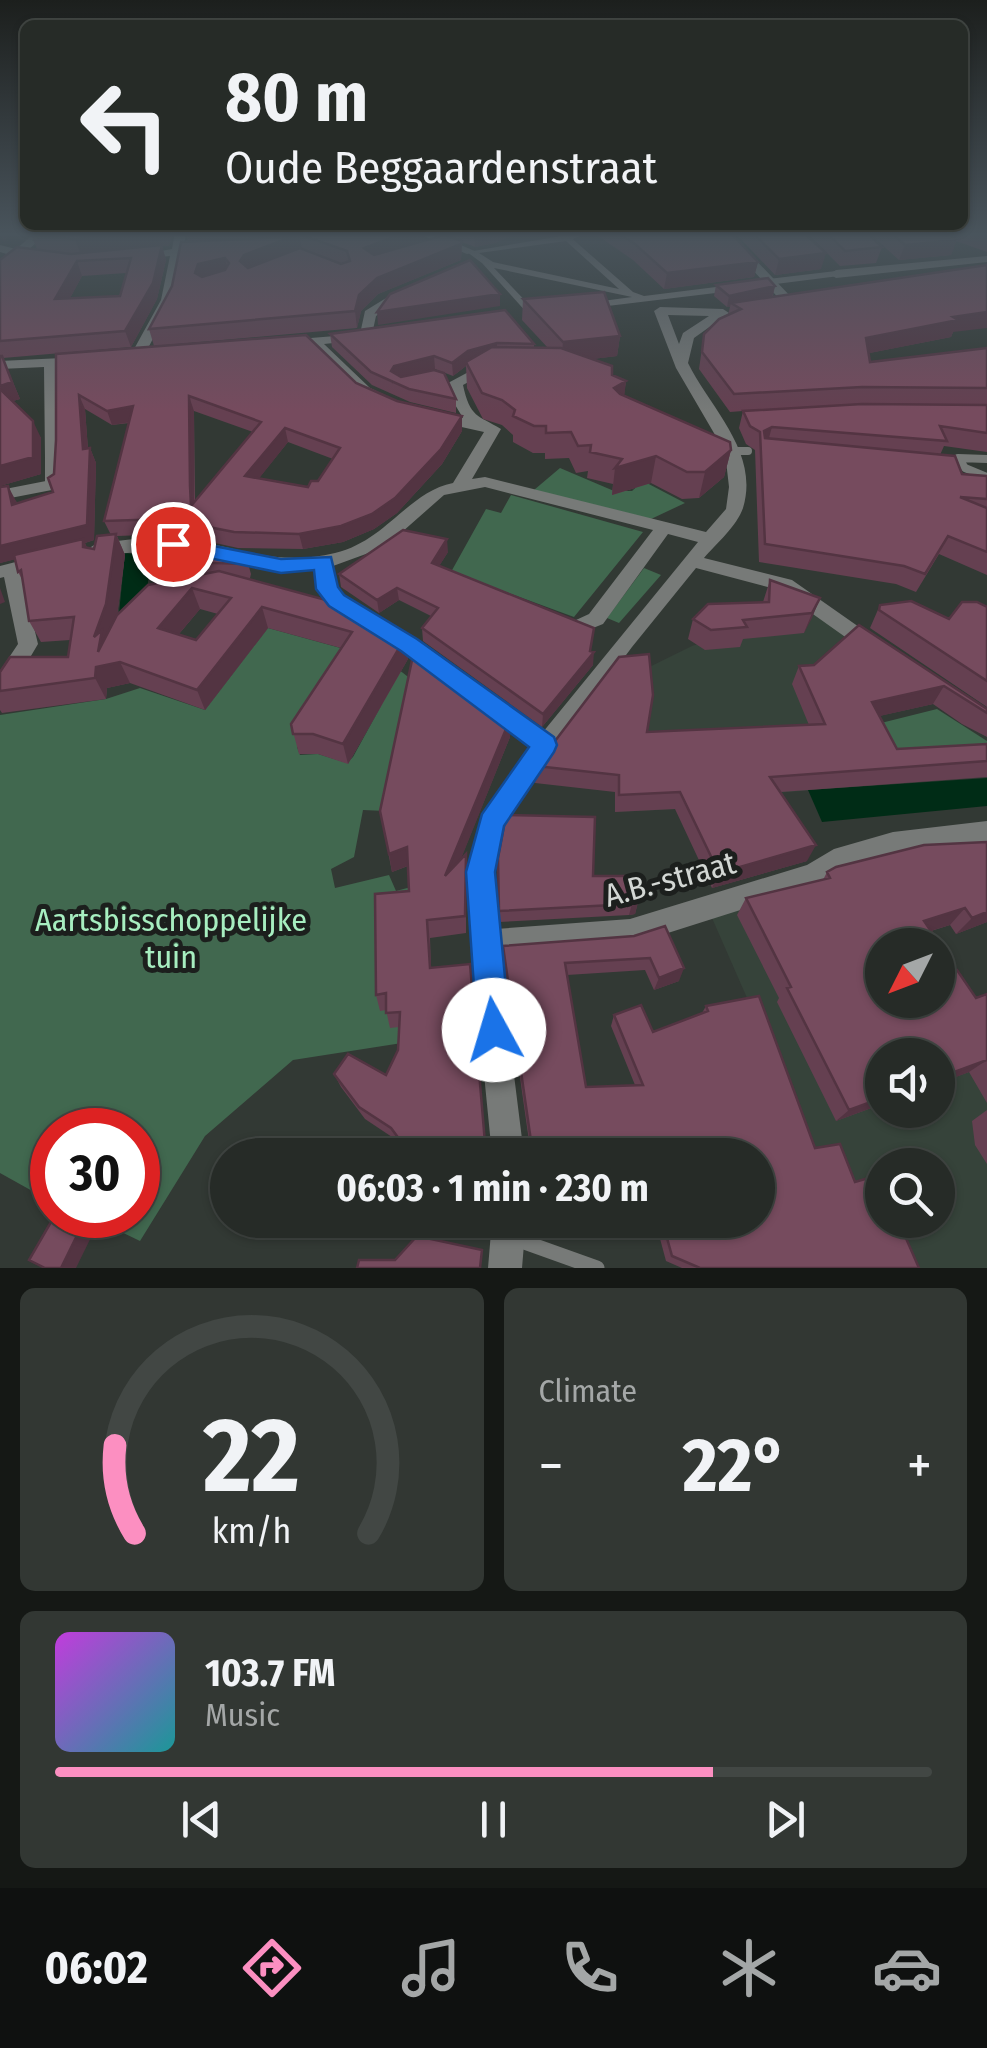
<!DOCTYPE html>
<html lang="en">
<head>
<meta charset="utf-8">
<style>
  :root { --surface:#262b27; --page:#323733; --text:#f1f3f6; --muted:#a4a7a7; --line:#424744; --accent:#fc8fc1 }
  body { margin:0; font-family:"Fira Sans Condensed",sans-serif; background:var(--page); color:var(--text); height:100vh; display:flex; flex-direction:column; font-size:38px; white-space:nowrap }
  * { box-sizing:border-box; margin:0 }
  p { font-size:32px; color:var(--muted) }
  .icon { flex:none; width:55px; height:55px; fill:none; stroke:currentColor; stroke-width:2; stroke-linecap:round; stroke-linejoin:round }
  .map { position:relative; height:1268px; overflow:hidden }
  .details { display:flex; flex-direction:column; gap:20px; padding:20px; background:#151815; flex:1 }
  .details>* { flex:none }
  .top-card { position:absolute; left:20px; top:20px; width:948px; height:210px; border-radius:15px; box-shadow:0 2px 8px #0004,0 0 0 2px var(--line); background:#262b27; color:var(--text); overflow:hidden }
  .needle { width:65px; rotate:228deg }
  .fabs { position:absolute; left:865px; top:928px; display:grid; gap:20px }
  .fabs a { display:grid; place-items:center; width:90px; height:90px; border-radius:50%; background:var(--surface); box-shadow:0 2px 8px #0004,0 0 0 2px var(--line); font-size:50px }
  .speed { position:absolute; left:30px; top:1108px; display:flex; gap:20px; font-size:50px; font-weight:700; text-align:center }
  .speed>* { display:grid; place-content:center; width:130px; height:130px; border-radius:50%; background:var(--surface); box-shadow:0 2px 8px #0004,0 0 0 2px var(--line); line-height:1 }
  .speed .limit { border:15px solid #d22; background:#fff; color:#111 }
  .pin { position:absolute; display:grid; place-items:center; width:85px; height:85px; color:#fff; margin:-42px; border:5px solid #fff; border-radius:50%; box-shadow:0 2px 10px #0007 }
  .me { position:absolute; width:110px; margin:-55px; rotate:354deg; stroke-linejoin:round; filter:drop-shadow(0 0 8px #0008) }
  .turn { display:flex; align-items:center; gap:35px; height:210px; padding:0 40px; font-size:45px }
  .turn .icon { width:130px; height:130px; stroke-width:2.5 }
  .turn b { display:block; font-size:70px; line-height:85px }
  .big { font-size:75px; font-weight:700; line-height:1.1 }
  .details .card { flex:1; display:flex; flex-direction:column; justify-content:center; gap:15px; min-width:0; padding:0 35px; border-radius:15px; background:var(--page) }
  .details .dial { align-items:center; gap:0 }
  .dial svg { height:260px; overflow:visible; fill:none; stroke:var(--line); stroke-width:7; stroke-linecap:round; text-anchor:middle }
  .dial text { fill:var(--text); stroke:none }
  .song { display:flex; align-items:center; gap:30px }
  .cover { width:120px; height:120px; border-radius:15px; background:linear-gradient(135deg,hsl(290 70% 55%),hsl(180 70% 35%)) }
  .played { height:10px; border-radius:5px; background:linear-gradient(90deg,var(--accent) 75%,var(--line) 75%) }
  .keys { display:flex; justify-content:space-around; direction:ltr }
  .heat { display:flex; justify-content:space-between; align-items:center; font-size:55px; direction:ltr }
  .details .tiles { flex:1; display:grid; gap:20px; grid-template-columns:1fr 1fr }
  .card:last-child { grid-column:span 2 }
  .trip { position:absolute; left:210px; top:1138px; width:565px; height:100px; border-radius:50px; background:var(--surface); box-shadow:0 2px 8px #0004,0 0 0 2px var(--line); font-weight:700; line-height:100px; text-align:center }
  .menu { display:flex; height:160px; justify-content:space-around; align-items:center; background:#0f1110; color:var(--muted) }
  .menu .icon { width:70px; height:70px }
  .menu .selected { color:var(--accent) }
  .menu b { font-size:45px; color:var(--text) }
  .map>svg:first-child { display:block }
  .built { fill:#36433a; fill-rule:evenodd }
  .green { fill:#41684f }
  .water { fill:#002c16 }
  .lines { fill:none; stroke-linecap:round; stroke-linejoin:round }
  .service-far1 { stroke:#777a78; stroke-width:8 }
  .service { stroke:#777a78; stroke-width:15 }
  .pedestrian { fill:#777a78; fill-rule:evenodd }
  .minor { fill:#777a78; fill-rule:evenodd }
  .wall { fill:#654051; fill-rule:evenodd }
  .shaded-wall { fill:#533442 }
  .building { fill:#764b5e; stroke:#533442; stroke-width:2.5; fill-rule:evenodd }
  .route { fill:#1a73e8; stroke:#114b97; stroke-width:2.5 }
  .labels { text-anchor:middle; stroke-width:10; stroke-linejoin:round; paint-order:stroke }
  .near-street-label { font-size:32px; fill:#d3d7d4; stroke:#1c1f1d }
  .near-park-label { font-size:32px; fill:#a7eec0; stroke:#1c1f1d }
</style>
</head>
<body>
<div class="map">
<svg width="987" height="1268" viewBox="0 0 987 1268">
  <rect width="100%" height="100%" fill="#323934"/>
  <!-- built -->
  <path class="built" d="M803,605l52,35 -12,67 36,78 -130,10 -25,12 -109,5 18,-137 59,-29 69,-24 2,-14z
    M828,881l54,64v55h56l22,12 27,-11v267h-141l-95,-261 -39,-89zM882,1055h56v55h-56zM882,1165h56v55h-56z"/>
  <!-- green -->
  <path class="green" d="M560,468l54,23h18l11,-10 42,22 -34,16 -117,-29z
    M511,495l132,37 -69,85 -123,-45 35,-63 15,4z
    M644,568l17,7 -42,48 -12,-5z
    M268,628l87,24 -58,95 3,8 18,-1 29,9 6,-6 28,-51 4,-47 40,31 -39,121 -23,-1 -9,47 -23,12 4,19 54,-13 7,16 15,-4 -21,122 13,18 -1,16 -109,17 -88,76 -65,105 -54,-26h52v-85h-86v72l-52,-29v-458l106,-16 34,-11 65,22z
    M937,709l50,32v15l-92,5 -18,-37z"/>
  <!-- water -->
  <path class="water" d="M125,553l36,4 -12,16 -5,46 -25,-6z
    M987,778v28l-165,16 -14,-32z"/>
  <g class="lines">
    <!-- service-far1 -->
    <path class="service-far1" d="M732,451h16
      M987,459l-29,-1 7,10 22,9"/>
    <!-- service -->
    <path class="service" d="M513,1238l84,30"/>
    <!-- pedestrian -->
    <path class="pedestrian" d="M568,235l65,57 11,4 88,-11 5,3 -5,3 -141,17 -5,-3 2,-2 44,-6 -138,-29 40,42 2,2 -5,3 -3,-1 -46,-51 -15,-11zM566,241l53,48 -126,-27 -14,-9z
      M836,271l3,1v4l-79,10 -5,-3 5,-3z
      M51,451l6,4v30l-6,4 -6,-4v-30z"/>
    <!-- minor -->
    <path class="minor" d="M35,233h12l-21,19 14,5v4l-20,-3 -20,15v-10l10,-8 -10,-3v-7l16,4z
      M175,233h11l-2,15 21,-2 6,3 -29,6 -9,45 -28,54h-10l-2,-3 28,-51 9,-44 -30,3 -6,-3 38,-7z
      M417,233h16l44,19 -10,2z
      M558,233h29l-19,8z
      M719,233h11l62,65v6h-8z
      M987,256v6l-151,16 -6,-4 6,-4z
      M404,287l10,3 -38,26 -5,23 -47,5 46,44 15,7v6c-29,2 -55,-36 -75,-55l-24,2 -7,-4 7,-4 74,-6 5,-23z
      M660,307l63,2 6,4 -35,25 -6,25c22,45 72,89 55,145 -6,18 -27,36 -39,50l88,22 87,61 3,5 -10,8 -7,-3 -86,-61 -83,-22 -64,79 -124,166c-17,34 -16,79 -12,116l134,-10 177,-54 27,-16 59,-17 94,-11v22l-94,11 -44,13 -36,20 -183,58 -131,10 25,200h-32l-24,-243c1,-82 14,-101 63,-164l-49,-37 -3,-6 3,-6h16l45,33 155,-190 -30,-8 -65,90 -20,8 -7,-2 -3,-5 3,-5 13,-6 64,-84 -168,-43 -41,8 -59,52 -52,19 3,21 8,9 97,62 3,6 -3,6 -7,2 -104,-66 -12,-17 -3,-21 -34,4 -108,-22 -76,5 -9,-6 9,-6c25,-2 53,-7 78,-5 59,6 98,30 160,15 51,-12 73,-61 118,-70l31,-51 -54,-12 -3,-3 8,-5 28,6 -12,-20 -3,-15 41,-22 7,4 -2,3 -31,17c7,33 15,30 38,44l-29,50 13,-2 221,55 20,-23 3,-22 -4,-35 -49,-84 -22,-57zM668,315l41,1 -26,17 -4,11z
      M83,357l7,4 -2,3 -30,2 1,89 -8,5 -6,-2 -1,-91 -44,2v-8z
      M51,480l6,1v8l-57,11v-10z
      M39,556l7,2 2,4 -2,4 -25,7 17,71 -30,51 -8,2v-26l18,-27 -14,-67 -4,1v-12z
      M492,1220h34l-4,48h-34z"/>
  </g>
  <!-- wall -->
  <path class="wall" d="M186,233h239v7l28,-2 -10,-5h75l-23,10 -20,4 -13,-5 -1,18 -83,34 -17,17 -4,17 -203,18 -5,-17 23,-43 16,-44z
    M594,233h137l27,29 -4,15 -90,12 -31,-29z
    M735,233h69l17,36 -46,6z
    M807,233h59l16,14 -6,16 -36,3z
    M869,233h118v19l-31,-11 -5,14 -52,5z
    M31,235l138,11h-7l4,14 -9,39 -26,48 -128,11 17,41 -7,2 28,37v36l-41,12v-226l37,-11zM126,273l-6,23 -50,2 12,-22z
    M716,285l59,1 -2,10 180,36 -2,5 -82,16 1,9 117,-14v104l-43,-6 -4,9 22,19 25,2v99l-48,-21 -23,38 -20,-8 -137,-22 -4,-112 -9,-6 -7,-16 4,-17 -13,1 -31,-43 5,-35 24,-19 2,-8h-3l-13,-11z
    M523,299l97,37 -3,20 -25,3 20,16 14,6 -2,14 107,55 -7,27 -25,21 -17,1 -31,-16 -39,12 1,-11 -26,-6 1,-7 -12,2 -7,-15 -24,1v-6h-12l-20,-11v-7l-11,-10 -19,-6 -16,-31 -1,-22 -13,10 -18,-7 -6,2 27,28v14l-46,-11 -38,-17 -40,-38 -2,-13 204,10v4h14l-26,-28z
    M56,354l300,29 106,48 -20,33 -45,49 -23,16 -31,13 -40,7 -65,-1 -64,-14 -57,2 8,19 -8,61 76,-40 -36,-1 -6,-14 96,-1 4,14 -1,4h-6l161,60 3,21 -60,105 -30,-10h-19l-8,-30 50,-76 -73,-20 -63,82 -75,-27 -23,5 -1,11 -104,14 -2,-3v-38l68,-15 2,-17 -29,2 -12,-21 -6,-40 -5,-9 -3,-13 -15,4v-76l16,14 1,2 36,-11 3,-52zM85,409l27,16 17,-2 -25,98 7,14 -17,14 -7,-1 -2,-5 9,-3 2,-77 -6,-15 -2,1zM194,411l59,21 -58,70zM288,442l45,17 -15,22 -10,6 -49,-9zM200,609l18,5 -22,26 -17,-6z
    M448,552l-9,14 152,85 2,14 -51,62 -119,-86 -1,-13 9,-12 -32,-16 -20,13 -38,-26 -2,-13z
    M770,580l50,18 -16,35 -61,6 -3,8 -35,3 -17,-11 5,-20 70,-17z
    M880,605l69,14 38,-12v100l-117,-79z
    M859,625l128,84v28l-25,-13 -29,-20 -54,12 18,33 90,-5v33l-206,15 26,69 -95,27 -37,-79 -60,3v-20l-80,-9 1,-17 111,-34 162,-7 -17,-41 7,-18 15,-1z
    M511,717l-1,20 -49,121 5,14v61l-36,5 1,30 55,187h-79l-12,-16 -30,-20 -24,-32 -7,-13 52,1 12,-25 1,-23 -9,1 -4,-18 -6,1 -4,-16 33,-104 -1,-25 -16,6 -12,-61z
    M987,842v80l-31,12 -6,-9 -19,6 -49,69 94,-2 11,-4v109l-18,-31 -133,49 -59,-119 2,-4 -42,-83 9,-17 77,-18 4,-8z
    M498,858l95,18 45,26 -3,12 -6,1 -130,7z
    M634,936l45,45 -25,9 -9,-20 -78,5 19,112 49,-2 -24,-59 3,-11 39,17 49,-19 4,-7 109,142 40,34 64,86h-237l-16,-7 -11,-41h103v-65h-227l-28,-197v-12z
    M987,1110v54l-12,-19 -3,-24z"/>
  <!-- shaded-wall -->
  <path class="shaded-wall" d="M0,233h10l-6,9z
    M135,233h38l-4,13h-7l4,14 -9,39 -26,48 -6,-16 37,-85 -81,9 -6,-16z
    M405,233h20v8l-60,23 -1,-16z
    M474,233h44l-23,10 -20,4z
    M299,234l3,15 -55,22 -7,-10 4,-6z
    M957,240l-6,15 -52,5 6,-15z
    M462,241l-1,19 -83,34 -17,17 -4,17 -2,-17 4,-16 18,-17z
    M826,253l-5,16 -46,6 4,-16z
    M225,258l4,16 -30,15 -4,-16 3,-9z
    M77,261l5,15 -21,39 -6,-16z
    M758,262l-4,15 -90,12 3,-16z
    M775,286l-3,11 -41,6 -1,4h-3l2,-11z
    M500,294v12l-122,19 -1,-13z
    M987,312v16l-34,4 -2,5 -91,18 6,-17 87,-21z
    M620,336l-3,20 -56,7 2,-21z
    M497,343v13l-31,6v4l-13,10 -1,-13 16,-12z
    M2,356l18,43 -15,4 -5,-11z
    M434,356l1,13 -40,10 -3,5 -1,-13 3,-5z
    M626,381l-3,25 -9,-18z
    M79,395l6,14 4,55 -6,-15z
    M189,396l5,15v90l-3,5 -1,-20z
    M133,406l5,15 -26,4 -5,-14z
    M462,416v15l-20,33 -45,49 -23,16 -31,13 -40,7 -4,-15z
    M33,421l8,17v36l-41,12v-20z
    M772,427l-5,18 -6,3 3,-17z
    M285,428l3,14 -39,49 -4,-15z
    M90,448l6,15 -2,77 -9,3 8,17 -10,-13v-4l-83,20v-17l87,-21z
    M731,450l-7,27 -25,21 6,-26z
    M656,456l-5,27 -39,12 3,-27z
    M8,486l8,15 4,19 -8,-15z
    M116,534l9,21 -9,69 4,38 10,21 -23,5 -1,11 -11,-21 -1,-41z
    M447,539l1,13 -15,24 -1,-13z
    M0,588l5,14 -5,2z
    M192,588l8,21 -33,39 -9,-20z
    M397,588l2,12 -20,13 -2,-13z
    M820,598l-8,20 -8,15 8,-20z
    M262,607l6,21 -63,82 -8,-20z
    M594,628l-5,31 5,-7 -1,13 -51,62 1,-13z
    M405,638l3,21 -60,105 -5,-20z
    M944,686l-11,18 -71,16 10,-18z
    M511,717l-1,20 -63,157 -2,-18z
    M816,845l-9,16 -95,27 7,-15z
    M407,847l3,18 -18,7 -3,-18z
    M638,902l-3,12 -6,1 3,-11z
    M965,908l-15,17 -40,12 14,-16z
    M987,912v10l-31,12 16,-16z
    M684,968l-5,13 -25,9 5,-12z
    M987,1060l-18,12 -31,12v-6z
    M882,1098v6l-46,17 13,-11z
    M87,1215l12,6 -23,47h-15z"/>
  <!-- building -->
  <path class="building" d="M33,233h102l-60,6 -44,-4z
    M293,233h112l-41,15 10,7 70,-20 18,6 -1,3 -84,34 -18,17 -4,16 -206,18 23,-43 9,-44 105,-5zM299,234l48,17 3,10 -9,3 -41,-16 -52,20 -8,-7 4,-6zM225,258l4,5 -4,7 -23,7 -7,-4 3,-9z
    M618,233h113l27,29 -91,11 -32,-29z
    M753,233h51l22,20 -47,6z
    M827,233h40l15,14 -37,4z
    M891,233h55l11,7 -52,5z
    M162,245l-9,38 -28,48 -125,10v-81l17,-13 54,7zM131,258l-11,38 -65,3 22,-38z
    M470,260l30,34 -123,18 13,-18z
    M987,265v47l-34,5 5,3 -92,18 4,24 117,-14v40l-125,-1 -128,7 -32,-42 2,-18 15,-15 22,-10 -10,-6z
    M768,278l7,8 -46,10 -13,-11z
    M604,292l16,44 -57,6 -40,-43z
    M505,310l29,34 -37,-1 -29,8 -16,12 -18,-7 -40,10 -3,5 10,6 33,-7 10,3 12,26 -47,-10 -38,-17 -41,-38z
    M306,335l50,48 41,18 65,15 -21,33 -46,49 -23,16 -31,12 -42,8 -65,-2 -66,-13 -64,2 29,-115 -26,5 -28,-16 4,54 7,-1 -3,77 -87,21v-59l8,-1 4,19 41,-13 -5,-14 6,-4 2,-34v-86zM189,396l72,26 -70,84 -1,-20zM285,428l55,20 -22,33h-7l-3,6 -63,-11z
    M492,347l69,1 51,18v9l14,6 -12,7 6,6 110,48 1,8 -26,22h-18l-31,-16 -41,12 7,-9 -32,-7 1,-7 -13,1 -7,-14 -25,1v-7h-12l-21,-10 2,-6 -13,-10 -20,-7 -16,-31z
    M0,356h2l10,26 -12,4z
    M0,389l33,32v36l-33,9z
    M862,404l125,1v28l-47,-7 7,15 -175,-14 -8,4 1,7 190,18 7,18 25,2v23l-27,-2 27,11v44l-39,-16 -23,38 -21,-8 -139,-22 -5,-112 -10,-6 -7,-15z
    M403,530l44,9 -15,24 162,65 -4,23 4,1 -51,62 -121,-86 16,-20 -41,-20 -20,12 -38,-26z
    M116,534l-10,70 -12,33 8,-7 -4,22 19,-37 31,-30 71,-14 140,38 46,29 -62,106 -30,-10h-20l-2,-10 61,-92 -90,-25 -65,83 -77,-28 -24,5 -1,11 -95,13v-19l10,-15h58l6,-40 -45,4 -8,-51 -3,2 -4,-17 69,-16v8l11,2 3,-13zM192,588l39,10 -35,42 -38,-12z
    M162,540h5l80,20 -1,4 -95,-3z
    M770,580l50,18 -8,15 -69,7 4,7 -36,3 -18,-11 15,-15 61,-2z
    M911,601l38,18 13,-17h15l10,5v74l-108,-71 1,-5z
    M859,625l128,84v4l-43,-27 -72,16 25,47 90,-5v17l-217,16 46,68 -97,28 -39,-81 -61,3v-20l-83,-9 83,-109 30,-3 4,41 -6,37 178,-8 -26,-58 15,-1z
    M415,646l96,71 -66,159 21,-22 -1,62 -38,4 3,48 40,-4 16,191h-75l-20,-27 -32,-21 -25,-33 14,-20 38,21 12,-25 2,-38 -14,1v-20l-10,2 -1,-101 34,-3 -2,-44 -18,7 -9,-43z
    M506,815l89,2 -2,59h43l2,26 -6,2 -133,7 -1,-53z
    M987,842v70l-15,6 -7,-10 -41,13 22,32 -8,6v-14h-56v55h56v-22l19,-8 19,28 11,-4v66l-49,18v-23h-56v43l-33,12 -62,-122 4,-1 -45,-89 84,-20 -3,-6 9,-5 88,-22z
    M665,926l19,42 -25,10 -9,-20 -85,5 21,124 57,-2 -29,-70 27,-10 12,27 55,-21 -2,-5 53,-10 56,152 25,-4 15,38 24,-7 3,8v37h16l21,48h-219l-28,-12 -10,-36h96v-65h-225l-30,-209 131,-10z
    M55,1215h32l-26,53h-16l-16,-8z
    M417,1236l65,14 -2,18h-123l2,-8h36z"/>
  <!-- sky -->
  <linearGradient id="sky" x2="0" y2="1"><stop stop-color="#1c1f1d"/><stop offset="0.57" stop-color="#49545c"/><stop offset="1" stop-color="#49545c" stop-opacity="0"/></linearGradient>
  <rect width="987" height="411" fill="url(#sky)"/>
  <!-- route -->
  <path class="route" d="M173,538l108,21 50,-2 7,30 6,8 73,44 137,98 3,8 -3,7 -50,74 -9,46 15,158 -5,12 -11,4 -12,-4 -5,-12 -11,-158 16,-58 47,-67 -128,-96 -72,-45 -13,-17 -2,-19 -33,3 -115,-24 -3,-5z"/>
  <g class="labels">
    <!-- near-street labels -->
    <g class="near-street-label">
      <text transform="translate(670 879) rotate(-15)" y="11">A.B.-straat</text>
    </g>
    <!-- near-park labels -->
    <g class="near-park-label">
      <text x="171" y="931">Aartsbisschoppelijke<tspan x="171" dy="37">tuin</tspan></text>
    </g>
  </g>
</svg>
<div class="fabs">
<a><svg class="needle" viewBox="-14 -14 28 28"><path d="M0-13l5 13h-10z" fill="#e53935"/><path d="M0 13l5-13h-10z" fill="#a4a7a7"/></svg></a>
<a><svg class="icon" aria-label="sound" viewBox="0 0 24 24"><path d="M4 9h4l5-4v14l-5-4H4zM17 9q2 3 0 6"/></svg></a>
<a><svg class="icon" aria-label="search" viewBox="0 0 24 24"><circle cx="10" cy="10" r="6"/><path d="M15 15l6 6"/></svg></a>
</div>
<div class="speed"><div class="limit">30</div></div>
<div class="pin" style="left:173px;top:544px;background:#d93025"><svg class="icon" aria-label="arrive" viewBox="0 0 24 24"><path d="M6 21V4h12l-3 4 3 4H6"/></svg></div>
<svg class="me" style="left:494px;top:1030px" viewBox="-20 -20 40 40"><circle r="19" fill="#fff"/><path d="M0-13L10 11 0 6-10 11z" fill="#1a73e8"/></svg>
<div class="trip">06:03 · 1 min · 230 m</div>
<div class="top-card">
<div class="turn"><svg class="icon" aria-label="left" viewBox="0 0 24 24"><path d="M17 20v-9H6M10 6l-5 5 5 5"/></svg><div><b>80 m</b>Oude Beggaardenstraat</div></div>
</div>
</div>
<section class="details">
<div class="tiles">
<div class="card dial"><svg viewBox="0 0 100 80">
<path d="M14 69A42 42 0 1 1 86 69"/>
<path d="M14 69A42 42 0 0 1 8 42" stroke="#fc8fc1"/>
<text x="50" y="56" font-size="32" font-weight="700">22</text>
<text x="50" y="72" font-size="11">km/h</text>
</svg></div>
<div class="card"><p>Climate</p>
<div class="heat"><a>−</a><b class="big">22°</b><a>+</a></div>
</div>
<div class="card">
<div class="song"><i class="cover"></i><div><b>103.7 FM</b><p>Music</p></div></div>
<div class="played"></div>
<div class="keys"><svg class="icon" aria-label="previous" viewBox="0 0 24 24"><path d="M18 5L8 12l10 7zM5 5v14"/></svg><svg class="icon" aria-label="pause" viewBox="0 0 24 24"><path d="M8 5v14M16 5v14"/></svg><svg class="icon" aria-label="next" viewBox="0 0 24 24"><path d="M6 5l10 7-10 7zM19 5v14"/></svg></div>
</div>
</div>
</section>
<nav class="menu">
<b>06:02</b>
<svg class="icon selected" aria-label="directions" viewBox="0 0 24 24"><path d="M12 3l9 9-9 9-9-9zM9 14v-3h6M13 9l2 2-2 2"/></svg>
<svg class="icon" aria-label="music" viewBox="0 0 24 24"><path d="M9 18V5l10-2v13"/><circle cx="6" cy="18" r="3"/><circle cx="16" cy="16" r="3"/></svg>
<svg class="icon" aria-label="phone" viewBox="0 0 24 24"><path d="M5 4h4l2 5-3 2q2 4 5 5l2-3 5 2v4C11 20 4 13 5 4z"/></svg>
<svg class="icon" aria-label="climate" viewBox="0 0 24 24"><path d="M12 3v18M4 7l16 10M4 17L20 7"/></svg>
<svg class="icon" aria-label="car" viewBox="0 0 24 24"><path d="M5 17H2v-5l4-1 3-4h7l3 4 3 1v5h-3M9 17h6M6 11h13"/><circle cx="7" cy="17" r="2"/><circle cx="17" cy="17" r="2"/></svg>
</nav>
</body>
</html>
